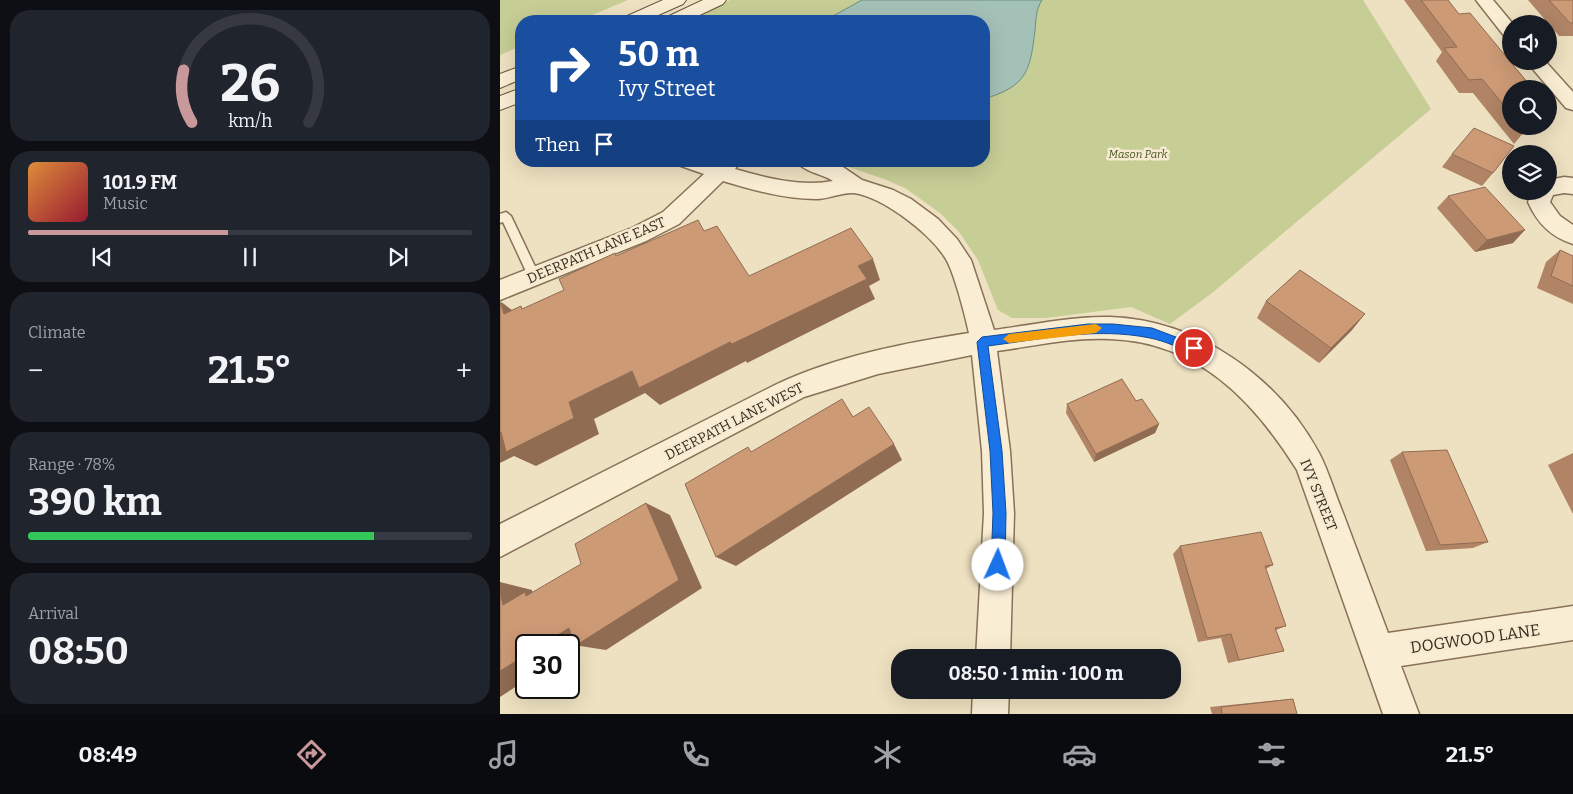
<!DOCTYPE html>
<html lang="en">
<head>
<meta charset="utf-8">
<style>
  :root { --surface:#171b24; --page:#20242c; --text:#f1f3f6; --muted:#9ea1a6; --line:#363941; --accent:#c9989a }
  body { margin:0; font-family:Bitter,serif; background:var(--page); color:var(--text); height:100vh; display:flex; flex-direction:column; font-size:19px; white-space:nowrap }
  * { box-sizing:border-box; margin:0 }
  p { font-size:16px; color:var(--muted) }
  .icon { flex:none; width:28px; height:28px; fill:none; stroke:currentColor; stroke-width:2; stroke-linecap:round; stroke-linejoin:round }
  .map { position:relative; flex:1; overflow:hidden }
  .drawer { display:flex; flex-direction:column; gap:10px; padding:10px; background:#0d0f14; width:500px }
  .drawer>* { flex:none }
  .guide { position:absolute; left:15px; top:15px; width:475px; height:152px; border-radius:20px; box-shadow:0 5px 20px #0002; background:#1a4fa0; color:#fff; overflow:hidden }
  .tools { position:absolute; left:1002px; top:15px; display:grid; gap:10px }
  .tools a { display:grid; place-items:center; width:55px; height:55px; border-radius:50%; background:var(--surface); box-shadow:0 5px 20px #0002; font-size:25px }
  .speed { position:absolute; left:15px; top:634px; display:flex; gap:10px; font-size:25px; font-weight:700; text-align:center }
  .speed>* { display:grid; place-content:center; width:65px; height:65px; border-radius:50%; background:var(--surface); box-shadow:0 5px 20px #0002; line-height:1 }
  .speed .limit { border:2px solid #111; border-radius:8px; background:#fff; color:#111 }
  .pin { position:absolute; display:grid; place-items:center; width:42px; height:42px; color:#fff; margin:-21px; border:2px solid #fff; border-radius:50%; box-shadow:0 1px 5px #0007 }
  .me { position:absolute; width:55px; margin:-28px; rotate:2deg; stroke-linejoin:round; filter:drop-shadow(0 0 4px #0008) }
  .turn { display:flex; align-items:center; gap:18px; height:105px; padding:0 20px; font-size:22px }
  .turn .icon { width:65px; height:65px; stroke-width:2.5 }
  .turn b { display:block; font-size:35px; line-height:42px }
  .then { display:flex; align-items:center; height:48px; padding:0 20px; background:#0003; gap:10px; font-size:19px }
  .big { font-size:38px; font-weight:700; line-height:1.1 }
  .drawer .widget { flex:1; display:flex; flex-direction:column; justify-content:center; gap:8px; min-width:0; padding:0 18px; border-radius:20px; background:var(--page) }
  .drawer .dial { align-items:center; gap:0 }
  .dial svg { height:130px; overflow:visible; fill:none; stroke:var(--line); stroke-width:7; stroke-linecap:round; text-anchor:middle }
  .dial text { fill:var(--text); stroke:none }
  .song { display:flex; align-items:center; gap:15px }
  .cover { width:60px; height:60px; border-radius:8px; background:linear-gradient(135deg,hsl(30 70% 55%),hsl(350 70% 35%)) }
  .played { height:5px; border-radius:2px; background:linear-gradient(90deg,var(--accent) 45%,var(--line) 45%) }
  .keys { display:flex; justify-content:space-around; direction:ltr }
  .heat { display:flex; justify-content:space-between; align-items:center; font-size:28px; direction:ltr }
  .charge { height:8px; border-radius:4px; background:linear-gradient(90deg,#34c759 78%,var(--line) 0) }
  .trip { position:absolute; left:391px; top:649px; width:290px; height:50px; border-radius:20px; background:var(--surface); box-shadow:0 5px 20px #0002; font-weight:700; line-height:50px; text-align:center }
  .tabs { display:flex; height:80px; justify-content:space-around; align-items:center; background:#090b0e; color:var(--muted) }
  .tabs .icon { width:35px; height:35px }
  .tabs .current { color:var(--accent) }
  .tabs b { font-size:22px; color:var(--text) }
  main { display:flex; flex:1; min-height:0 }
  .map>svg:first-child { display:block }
  .green { fill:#c6cd95 }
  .water { fill:#a4c1b8; stroke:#6b8f85 }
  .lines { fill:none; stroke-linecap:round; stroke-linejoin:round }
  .lane-casing { stroke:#887158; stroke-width:3 }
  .street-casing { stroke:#887158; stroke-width:3 }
  .secondary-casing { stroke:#6a523c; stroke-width:2 }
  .lane { fill:#f9eed4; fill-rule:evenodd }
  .street { fill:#f9eed4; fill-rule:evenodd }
  .secondary { fill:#f9eed4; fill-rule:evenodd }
  .wall { fill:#b08465 }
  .shaded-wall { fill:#906c53 }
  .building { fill:#cd9a76; stroke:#906c53 }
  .route { fill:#1a73e8; stroke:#114b97 }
  .slow { fill:#f59e0b }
  .labels { text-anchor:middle; stroke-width:5; stroke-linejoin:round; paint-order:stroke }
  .far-park-label { font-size:11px; font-style:italic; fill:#485423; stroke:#f6ebd1 }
  .street-label { font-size:14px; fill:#372a1d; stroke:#f6ebd1 }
  .near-street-label { font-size:16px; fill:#372a1d; stroke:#f6ebd1 }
</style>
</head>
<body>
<main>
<section class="drawer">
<div class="widget dial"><svg viewBox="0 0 100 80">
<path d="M14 69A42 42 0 1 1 86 69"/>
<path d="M14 69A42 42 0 0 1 9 37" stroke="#c9989a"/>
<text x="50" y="56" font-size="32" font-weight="700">26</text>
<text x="50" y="72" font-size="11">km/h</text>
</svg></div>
<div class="widget">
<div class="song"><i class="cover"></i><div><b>101.9 FM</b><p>Music</p></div></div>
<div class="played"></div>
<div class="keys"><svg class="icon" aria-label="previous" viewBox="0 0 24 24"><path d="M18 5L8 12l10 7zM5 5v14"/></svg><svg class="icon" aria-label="pause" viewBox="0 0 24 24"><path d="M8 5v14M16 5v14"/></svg><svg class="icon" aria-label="next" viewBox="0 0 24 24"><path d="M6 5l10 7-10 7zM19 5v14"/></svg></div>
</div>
<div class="widget"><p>Climate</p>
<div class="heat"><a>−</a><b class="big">21.5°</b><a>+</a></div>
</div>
<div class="widget"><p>Range · 78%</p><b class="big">390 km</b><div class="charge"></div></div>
<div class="widget"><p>Arrival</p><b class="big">08:50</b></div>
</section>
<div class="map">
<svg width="1073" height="714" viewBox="0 0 1073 714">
  <rect width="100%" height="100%" fill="#eee1c1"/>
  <!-- green -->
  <path class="green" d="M0,0h128l-50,21h-57v25l-21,9z
    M230,0h633l68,109 -219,184 -42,31 -39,-17 -85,11h-34l-14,-8 -20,-50 -19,-28 -19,-19 -35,-25 -21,-9 -53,-18h153v-140h-298z"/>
  <!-- water -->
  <path class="water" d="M362,0h180c-6,9 -6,19 -7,30 -5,43 -9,56 -51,69v-78h-160z"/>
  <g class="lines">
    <!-- lane casing -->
    <g class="lane-casing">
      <path id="lane" d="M6,212l5,4 29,61 -2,3h-8l-27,-58 -3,1v-9z"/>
    </g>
    <!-- street casing -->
    <g class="street-casing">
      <path id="street" d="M976,0h17l20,24 -2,14 -6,-1z
        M1026,61h19l28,31v18l-7,-2z
        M178,161h32l6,2 2,-2h23l-6,8c31,9 66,18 98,12 -10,-7 -30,-9 -36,-20h32l11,4 22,15 31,10 18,9 27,20 19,20 14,21 23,70c38,-5 78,-14 116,-13 88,3 168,60 209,136 10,19 16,41 24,60 15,40 30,80 45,120l185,-27v34l-172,26 18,48h-36l-86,-244c-44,-70 -99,-128 -187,-131 -37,-2 -76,7 -113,12l13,100 4,62 -4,145h-34l8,-145 -2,-62 -10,-96 -94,19 -74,23 -304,160v-33l277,-140c60,-28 128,-41 192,-51 -4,-18 -14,-57 -22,-72 -14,-26 -64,-64 -93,-68 -12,-1 -26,6 -38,6 -31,0 -63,-9 -93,-18l-44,43 -33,17 -146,59v-20l130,-51 33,-17 41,-38 -23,-8z
        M1064,177l9,1v16l-9,-1 -11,2 -3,7 10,14 13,9v19c-22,-7 -36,-21 -45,-42l5,-11h16v-11z
        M473,690h36l-1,24h-36z"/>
    </g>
    <!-- secondary casing -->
    <g class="secondary-casing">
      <path id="secondary" d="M163,0h23l-3,4 -38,17h-23l3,-4z
        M203,0h23l-3,4 -36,17h-23l3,-4z
        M21,66v13l-21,9v-14z
        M21,88v14l-21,8v-14z"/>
    </g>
    <!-- lane -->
    <use href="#lane" class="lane"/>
    <!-- street -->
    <use href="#street" class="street"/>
    <!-- secondary -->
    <use href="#secondary" class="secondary"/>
  </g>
  <!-- wall -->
  <path class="wall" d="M904,0h44l63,89v37h18l-15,18 -41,-51h-14l-23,-32 6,-9z
    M1028,0h45v36h-14z
    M952,154l41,19 -11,13 -40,-19z
    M948,196l65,47 -38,9 -38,-44z
    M1060,250l13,6v48l-36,-16 9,-26z
    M766,301l86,29 -33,33 -62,-45z
    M636,401l23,23 -4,9 -61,29 -28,-49 1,-9z
    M902,452l86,90 -15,6 -47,3 -36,-91z
    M1073,453v61l-25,-49z
    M680,546l93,19 -7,4 20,57 -10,4 8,21 -56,12 -7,-25 -23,4 -25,-88z
    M793,699l4,15h-85l-2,-7 69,-7z"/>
  <!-- shaded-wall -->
  <path class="shaded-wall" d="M1025,230l-12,13 -38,9 12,-12z
    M373,259l7,21 -11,6 6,13 -128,64 -1,-2 -86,44 -15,-12 -51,26 5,15 -63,32 -22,-10 -14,7v-30l69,-31 63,-31z
    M0,301l25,19 -21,-6z
    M865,314l-13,16 -33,33 12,-15z
    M659,424l-4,9 -61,29 2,-8z
    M394,444l8,16 -166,106 -20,-9z
    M146,503l24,12 32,73 -96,62 -26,-4 -11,8v-9h-27z
    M0,582l32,8 1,4 -30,11 -3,-13z
    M26,655v25l-26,17v-26z"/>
  <!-- building -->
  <path class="building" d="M921,0h27l11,14 11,-1 63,76h-22v25l-29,-35 -13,1 -25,-32 13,-1z
    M1049,0h24v23h-3z
    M1022,126h7l-4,5z
    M974,128l40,18 -21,27 -41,-19z
    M985,187l40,43 -38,10 -39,-44z
    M198,220l6,11 13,-5 32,50 102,-48 22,31 -15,7 9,13 -135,65 -2,-2 -91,46 -7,-17 -63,31 5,16 -68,34 -5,-20 -1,1v-130l4,11 17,-8 1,3 42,-19 -5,-11 56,-26 1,3z
    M1060,250l13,6v30l-22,-10z
    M800,270l65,44 -34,34 -65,-47z
    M622,379l14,22 6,-2 17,25 -63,30 -29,-50z
    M342,399l11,18 16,-10 25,37 -178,113 -31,-73 63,-37 3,5z
    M947,450l41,92 -48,3 -38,-93z
    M146,503l33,77 -104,66 -6,-18 -27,17h-16v10l-26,16v-79l3,13 22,-13 1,4 55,-32 -6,-20z
    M761,532l12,33 -8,1 21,60 -11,2 9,23 -45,9 -8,-26 -24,4 -27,-92z
    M793,699l4,15h-75l-1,-7z"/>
  <!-- route -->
  <path class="route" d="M588,324h25l39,4 45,17 2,3 -2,4 -3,1c-15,-5 -29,-12 -44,-15 -54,-11 -108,1 -162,8l14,105 4,62 -1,52 -2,5 -5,2 -5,-2 -2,-5 2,-52 -3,-62 -13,-109 5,-5z"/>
  <!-- slow -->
  <path class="slow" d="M596,324l6,4 -6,5 -87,10 -6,-4 6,-5z"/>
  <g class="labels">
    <!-- far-park labels -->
    <g class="far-park-label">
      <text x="638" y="158">Mason Park</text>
    </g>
    <!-- street labels -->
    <g class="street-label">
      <text transform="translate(96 250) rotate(-23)" y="5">DEERPATH LANE EAST</text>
      <text transform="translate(234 421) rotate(-27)" y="5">DEERPATH LANE WEST</text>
      <text transform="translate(819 495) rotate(68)" y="5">IVY STREET</text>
    </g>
    <!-- near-street labels -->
    <g class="near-street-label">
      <text transform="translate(975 638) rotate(-8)" y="6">DOGWOOD LANE</text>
    </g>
  </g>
</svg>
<div class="tools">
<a><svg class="icon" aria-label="sound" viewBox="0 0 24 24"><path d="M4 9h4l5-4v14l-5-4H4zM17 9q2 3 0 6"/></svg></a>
<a><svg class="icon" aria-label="search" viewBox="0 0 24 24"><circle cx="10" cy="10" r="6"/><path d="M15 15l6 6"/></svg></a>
<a><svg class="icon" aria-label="layers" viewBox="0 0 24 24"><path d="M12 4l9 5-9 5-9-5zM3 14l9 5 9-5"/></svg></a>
</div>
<div class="speed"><div class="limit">30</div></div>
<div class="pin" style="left:694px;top:348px;background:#d93025"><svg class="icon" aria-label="arrive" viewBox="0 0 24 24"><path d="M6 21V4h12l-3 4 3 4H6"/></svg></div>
<svg class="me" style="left:498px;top:565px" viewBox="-20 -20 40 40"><circle r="19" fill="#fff"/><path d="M0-13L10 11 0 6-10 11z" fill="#1a73e8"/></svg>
<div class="trip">08:50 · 1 min · 100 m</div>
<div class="guide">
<div class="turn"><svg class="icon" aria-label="right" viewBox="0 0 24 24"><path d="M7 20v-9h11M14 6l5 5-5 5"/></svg><div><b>50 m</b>Ivy Street</div></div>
<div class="then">Then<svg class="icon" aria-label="arrive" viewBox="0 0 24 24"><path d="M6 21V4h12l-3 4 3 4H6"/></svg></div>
</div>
</div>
</main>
<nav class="tabs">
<b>08:49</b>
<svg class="icon current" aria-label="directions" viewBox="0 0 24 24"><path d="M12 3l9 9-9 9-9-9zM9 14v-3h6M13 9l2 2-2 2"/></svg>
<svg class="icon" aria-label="music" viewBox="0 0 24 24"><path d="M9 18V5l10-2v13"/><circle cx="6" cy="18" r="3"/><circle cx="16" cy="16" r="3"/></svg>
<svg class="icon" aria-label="phone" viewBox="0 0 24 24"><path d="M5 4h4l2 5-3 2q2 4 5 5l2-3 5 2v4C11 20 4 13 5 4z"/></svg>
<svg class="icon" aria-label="climate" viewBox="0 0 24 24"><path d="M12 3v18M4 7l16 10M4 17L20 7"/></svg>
<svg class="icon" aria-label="car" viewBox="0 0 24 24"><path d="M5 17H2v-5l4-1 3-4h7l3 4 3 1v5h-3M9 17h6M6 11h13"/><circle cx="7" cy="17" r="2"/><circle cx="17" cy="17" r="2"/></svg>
<svg class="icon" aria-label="filters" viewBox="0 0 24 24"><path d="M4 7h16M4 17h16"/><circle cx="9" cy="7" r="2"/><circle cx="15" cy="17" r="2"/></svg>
<b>21.5°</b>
</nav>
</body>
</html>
